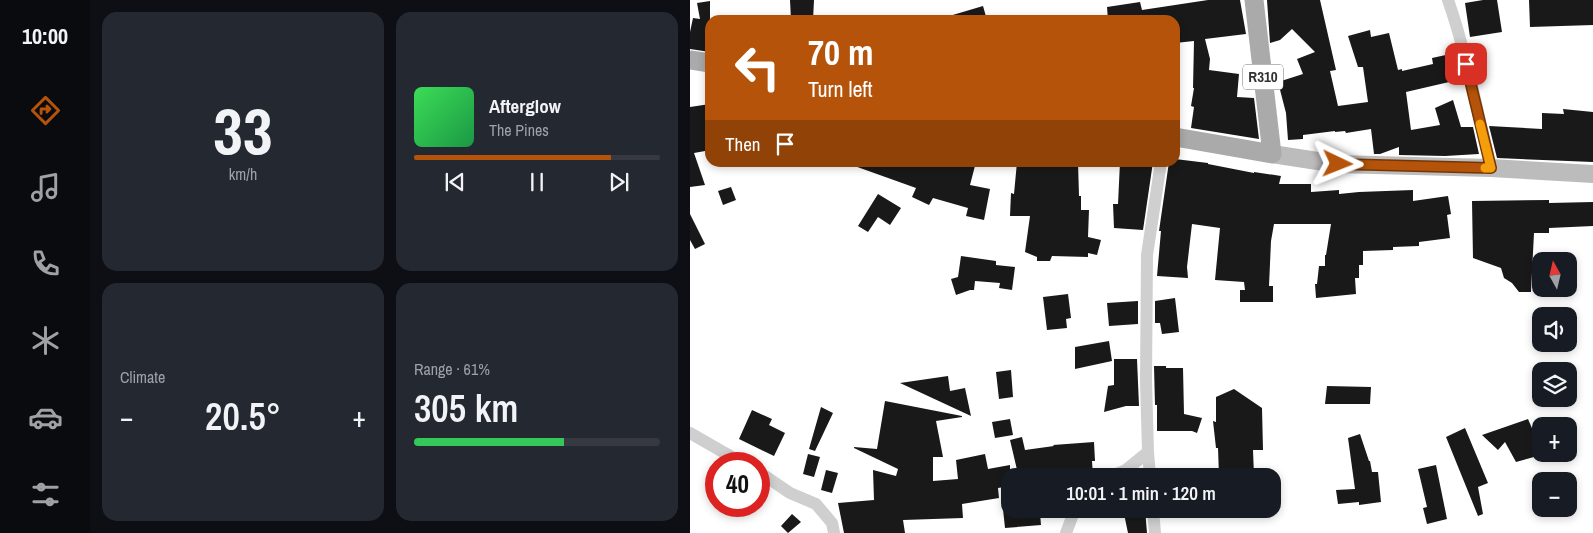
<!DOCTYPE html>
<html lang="en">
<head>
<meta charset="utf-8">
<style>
  :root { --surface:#171b24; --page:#242831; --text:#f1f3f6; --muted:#9ea1a6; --line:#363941; --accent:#b45309 }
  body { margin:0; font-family:"Archivo Narrow",sans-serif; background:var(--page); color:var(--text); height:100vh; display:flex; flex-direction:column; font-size:19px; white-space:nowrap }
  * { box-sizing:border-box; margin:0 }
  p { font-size:16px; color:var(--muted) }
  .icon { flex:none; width:28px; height:28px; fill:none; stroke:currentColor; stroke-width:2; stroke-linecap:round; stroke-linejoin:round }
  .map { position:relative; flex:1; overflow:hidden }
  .panel { display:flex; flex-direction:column; gap:12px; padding:12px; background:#0d0f14; width:600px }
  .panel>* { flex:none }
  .hud { position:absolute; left:15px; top:15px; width:475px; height:152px; border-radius:15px; box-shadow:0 2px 8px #0003; background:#b45309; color:#fff; overflow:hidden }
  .needle { width:32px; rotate:352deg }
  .controls { position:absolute; left:842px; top:252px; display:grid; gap:10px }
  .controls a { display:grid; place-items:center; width:45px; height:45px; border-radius:10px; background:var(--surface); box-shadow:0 2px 8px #0003; font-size:25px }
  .speed { position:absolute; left:15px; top:452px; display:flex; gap:10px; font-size:25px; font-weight:700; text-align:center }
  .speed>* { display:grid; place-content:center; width:65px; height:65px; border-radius:50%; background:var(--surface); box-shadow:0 2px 8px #0003; line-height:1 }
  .speed .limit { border:8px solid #d22; background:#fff; color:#111 }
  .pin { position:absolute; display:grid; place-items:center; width:42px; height:42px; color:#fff; margin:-21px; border-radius:10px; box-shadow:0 2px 8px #0006 }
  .me { position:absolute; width:55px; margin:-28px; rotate:92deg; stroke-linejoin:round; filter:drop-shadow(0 0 4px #0008) }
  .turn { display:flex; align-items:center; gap:18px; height:105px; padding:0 20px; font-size:22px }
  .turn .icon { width:65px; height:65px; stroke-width:2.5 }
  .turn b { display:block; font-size:35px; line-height:42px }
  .then { display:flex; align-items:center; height:48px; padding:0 20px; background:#0003; gap:10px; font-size:19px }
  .big { font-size:38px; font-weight:600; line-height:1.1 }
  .panel .tile { flex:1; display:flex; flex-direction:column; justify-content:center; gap:8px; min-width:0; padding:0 18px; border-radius:15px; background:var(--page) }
  .panel .dial { align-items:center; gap:0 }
  .dial b { font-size:65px; line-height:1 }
  .song { display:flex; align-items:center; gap:15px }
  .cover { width:60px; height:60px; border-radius:8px; background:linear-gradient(135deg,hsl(130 70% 55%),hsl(140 70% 35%)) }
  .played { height:5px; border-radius:2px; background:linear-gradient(90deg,var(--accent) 80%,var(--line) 80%) }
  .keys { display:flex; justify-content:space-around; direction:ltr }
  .heat { display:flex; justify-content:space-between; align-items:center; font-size:28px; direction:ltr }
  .charge { height:8px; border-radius:4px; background:linear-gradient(90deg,#34c759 61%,var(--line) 0) }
  .panel .tiles { flex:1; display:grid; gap:12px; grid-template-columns:repeat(2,1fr) }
  .trip { position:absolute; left:311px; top:468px; width:280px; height:50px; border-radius:15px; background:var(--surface); box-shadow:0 2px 8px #0003; font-weight:600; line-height:50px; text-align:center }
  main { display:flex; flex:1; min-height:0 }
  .menu { display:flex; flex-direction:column; width:90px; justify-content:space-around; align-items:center; background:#090b0e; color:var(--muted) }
  .menu .icon { width:35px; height:35px }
  .menu .on { color:var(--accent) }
  .menu b { font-size:22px; color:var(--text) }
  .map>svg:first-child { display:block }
  .building { fill:#191919 }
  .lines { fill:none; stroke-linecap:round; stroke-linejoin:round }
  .street { stroke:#cfcfcf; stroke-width:12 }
  .secondary { stroke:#bcbcbc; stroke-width:18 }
  .primary { stroke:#aaa; stroke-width:19 }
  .route-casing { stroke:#753606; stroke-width:12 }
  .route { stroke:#b45309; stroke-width:9 }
  .slow { stroke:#f59e0b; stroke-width:9 }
  .labels { text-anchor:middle; stroke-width:5; stroke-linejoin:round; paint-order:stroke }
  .shield { fill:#fff; stroke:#707070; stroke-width:1 }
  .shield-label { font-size:15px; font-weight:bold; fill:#323232 }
</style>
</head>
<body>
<main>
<nav class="menu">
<b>10:00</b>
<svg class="icon on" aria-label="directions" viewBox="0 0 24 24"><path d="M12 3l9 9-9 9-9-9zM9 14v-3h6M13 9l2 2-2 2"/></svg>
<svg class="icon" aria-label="music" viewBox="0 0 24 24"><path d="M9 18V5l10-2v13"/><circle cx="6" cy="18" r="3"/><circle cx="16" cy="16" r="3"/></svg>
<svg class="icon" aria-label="phone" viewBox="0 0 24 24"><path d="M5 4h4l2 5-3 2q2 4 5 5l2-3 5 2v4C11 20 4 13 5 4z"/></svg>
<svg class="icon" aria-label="climate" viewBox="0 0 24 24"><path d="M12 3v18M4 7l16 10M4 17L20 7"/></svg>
<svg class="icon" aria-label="car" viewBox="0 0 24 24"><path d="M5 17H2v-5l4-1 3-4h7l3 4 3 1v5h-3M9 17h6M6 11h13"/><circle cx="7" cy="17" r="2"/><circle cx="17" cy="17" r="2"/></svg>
<svg class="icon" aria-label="filters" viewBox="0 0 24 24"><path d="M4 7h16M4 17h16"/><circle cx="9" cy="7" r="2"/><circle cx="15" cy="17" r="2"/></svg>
</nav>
<section class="panel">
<div class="tiles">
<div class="tile dial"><b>33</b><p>km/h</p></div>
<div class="tile">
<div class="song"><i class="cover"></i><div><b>Afterglow</b><p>The Pines</p></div></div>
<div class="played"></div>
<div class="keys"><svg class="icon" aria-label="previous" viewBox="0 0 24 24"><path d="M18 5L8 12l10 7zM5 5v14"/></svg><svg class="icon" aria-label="pause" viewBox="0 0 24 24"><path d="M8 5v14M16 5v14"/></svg><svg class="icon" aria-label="next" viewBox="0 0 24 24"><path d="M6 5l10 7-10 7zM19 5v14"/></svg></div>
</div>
<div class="tile"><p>Climate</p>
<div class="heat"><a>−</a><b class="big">20.5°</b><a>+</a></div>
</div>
<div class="tile"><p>Range · 61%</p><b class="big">305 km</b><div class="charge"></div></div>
</div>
</section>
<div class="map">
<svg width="903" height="533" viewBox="0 0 903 533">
  <rect width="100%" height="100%" fill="#fff"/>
  <!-- building -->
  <path class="building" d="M100,0h24l-1,20h-22z
    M518,0h32l6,34 -41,5 5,20 -1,11 30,4 -2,23 17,1 5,41 -68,-11 3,-21 -3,-1 3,-18h-1l1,-47 -19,2v-23h-67l-1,-13 33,-5 2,8z
    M577,0h53l16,70 -6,1 8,35 30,-4 -5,-35h-5l-10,-31 22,-6 1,7 18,-4 9,37 4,-1v2l31,-7 -1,-6 23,-5 7,26 -56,13 5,38 29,-5 -5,-17 18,-8 8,27h12l6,27 -34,2 -46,-1v-8l-19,7h-6l-3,-25 -25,4 -1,-2 -10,1v-1l-32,4v4l-15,1 -2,-27 -8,-31 25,-8 -6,-15 18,-7 -23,-23 -12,11 -10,3z
    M793,0h14l5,32 -32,5 -5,-34z
    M839,0h64v25l-63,2z
    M20,1v51l-20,-3v-17l3,-14 7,1 -3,-16z
    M293,6l4,14h-40l-1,-3z
    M20,104v43l-5,1v3l-11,2 11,32 -15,2v-80z
    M873,109l30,3v50l-96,-4 -8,-32 53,3v-16l22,1z
    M485,159l33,4v1l46,9v-1l27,4 -2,8h32v8l28,-2v4l20,-2 54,-2v11l35,-5 3,18 -4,1 3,23 -31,4v4l-26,1v3l-30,1v14h-4v13h-4l1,16 -40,4 -1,-14h2l2,-18h6v-11h1l5,-31h-57l-3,17 -2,45h4v16h-33v-12h5l-1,-8 -29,-2 5,-52 -28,-4 -5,43 1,11 -31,-2 4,-45h-2l10,-69h6z
    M160,162h126l-6,23 20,4 -6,31 -18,-4 2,-8 -35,-10 -4,7 -17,-8 4,-9 -67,-24z
    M327,162h61l1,34h2v14h8l-1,27 13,3 -4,15 -9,-2v4l-36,-1 -2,5h-13v-4l-12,-5 5,-36h-20l1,-23 3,1z
    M430,162h33l-10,68 -29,-2 -1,-24h5z
    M41,187l5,13 -13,5 -5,-14z
    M188,194l23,14 -11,17 -12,-8 -10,15 -10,-6z
    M859,200v3l44,-1v24l-44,2v5h-15l-3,59h-12l-7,-9 -8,-5 -3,-10 -28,-10 -1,-57z
    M0,214l15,30 -10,5 -5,-9z
    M271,256l35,5v4l19,2 -3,23 -13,-2 1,-5 -25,-2 -1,9h-4l-14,5 -5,-16 7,-2z
    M378,294l3,24 -5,1 1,9 -20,2 -4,-33z
    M485,298l4,34 -17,2 -2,-11h-5v-22z
    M448,301v23l-29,2 -2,-23z
    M419,341l3,20 -37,8v-22z
    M424,359h23l2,47h-13l-22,6 4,-26 6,-1z
    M464,366h12v2h17l1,46 18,4 -5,15 -5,-2h-35v-26h-2z
    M321,370l2,27 -14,2 -3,-27z
    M258,376l2,15 15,-3 6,28 -71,-33z
    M637,386l44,1 -1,17h-45z
    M544,389l28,19 1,42h-10l1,26h-35l-1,-28h-2l-3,-27 3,1v-25z
    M195,401l77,15v1l-26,4 7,36h-10v24l25,-2 -2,-19 29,-6 3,15 22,-4v21l-12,2 1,10 -37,6 1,14 -60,2 2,13h-61l-6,-30 36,-3 -1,-30 23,6 2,-7 -44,-21v-1l23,2z
    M131,407l12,6 -18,38 -6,-2z
    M62,410l20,9 -3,6 16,8 -11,23 -35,-17z
    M320,419l3,16 -18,3 -3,-16z
    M838,419l6,14 7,-2v24l-25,7 -11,-20 -7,8 -16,-15z
    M775,428l23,55 -10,4 5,27 -5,2 -32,-79z
    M670,434l9,27h1l2,11h6l3,30 -22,3v-3l-21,2 -2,-14 19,-1 -7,-51z
    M332,437l3,13 29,-4 -1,-1 41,-3 1,19h-3l1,15h-40l-1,-5 -34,3 -8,-34z
    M118,454l12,3 -6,20 -11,-3z
    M746,465l11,54 -20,5 -4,-16 4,-1 -9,-38z
    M136,470l12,3 -6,20 -11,-3z
    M313,509h17v5l20,-1 1,12 -36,3z
    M433,509h22l2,24h-19z
    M102,514l9,8 -13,11 -7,-7z"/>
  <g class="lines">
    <!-- street -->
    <path class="street" d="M758,0c19,54 29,112 43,168
      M0,433l54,31
      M69,472l31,21 26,11 16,19 2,10
      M421,476l15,-6 22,-18
      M460,476l-2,-24 -2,-71 1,-126 14,-93
      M463,509l2,24
      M376,533l9,-24"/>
    <!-- secondary -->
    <path class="secondary" d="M582,154l65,10 154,4 102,6"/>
    <!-- primary -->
    <path class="primary" d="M0,60l20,3
      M485,137l97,17 -18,-154"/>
  </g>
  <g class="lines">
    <!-- route casing -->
    <g class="route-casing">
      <path id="route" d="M648,164l153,4 -25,-104"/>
    </g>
    <!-- route -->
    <use href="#route" class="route"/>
    <!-- slow -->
    <path class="slow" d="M790,124l11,44h-6"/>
  </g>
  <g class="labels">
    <!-- shield labels -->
    <rect class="shield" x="553" y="64.5" width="40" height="25" rx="4"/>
    <g class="shield-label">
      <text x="573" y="82">R310</text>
    </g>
  </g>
</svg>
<div class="controls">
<a><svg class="needle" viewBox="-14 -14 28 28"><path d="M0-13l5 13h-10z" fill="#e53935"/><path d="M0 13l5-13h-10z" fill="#9ea1a6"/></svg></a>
<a><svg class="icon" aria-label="sound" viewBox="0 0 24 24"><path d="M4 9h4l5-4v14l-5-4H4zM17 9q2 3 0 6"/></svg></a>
<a><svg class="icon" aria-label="layers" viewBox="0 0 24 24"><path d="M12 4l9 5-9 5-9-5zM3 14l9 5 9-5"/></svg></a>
<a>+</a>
<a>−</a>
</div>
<div class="speed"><div class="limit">40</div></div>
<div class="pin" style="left:776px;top:64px;background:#d93025"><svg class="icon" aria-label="arrive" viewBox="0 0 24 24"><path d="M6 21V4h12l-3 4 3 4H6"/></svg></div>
<svg class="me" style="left:648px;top:164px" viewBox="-20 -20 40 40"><path d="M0-17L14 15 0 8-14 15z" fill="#b45309" stroke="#fff" stroke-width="4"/></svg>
<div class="trip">10:01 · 1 min · 120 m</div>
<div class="hud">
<div class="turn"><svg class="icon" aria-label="left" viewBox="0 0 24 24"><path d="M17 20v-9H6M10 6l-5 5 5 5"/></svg><div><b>70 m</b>Turn left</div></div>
<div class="then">Then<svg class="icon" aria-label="arrive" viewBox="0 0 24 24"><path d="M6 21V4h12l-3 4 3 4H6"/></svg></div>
</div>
</div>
</main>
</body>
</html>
